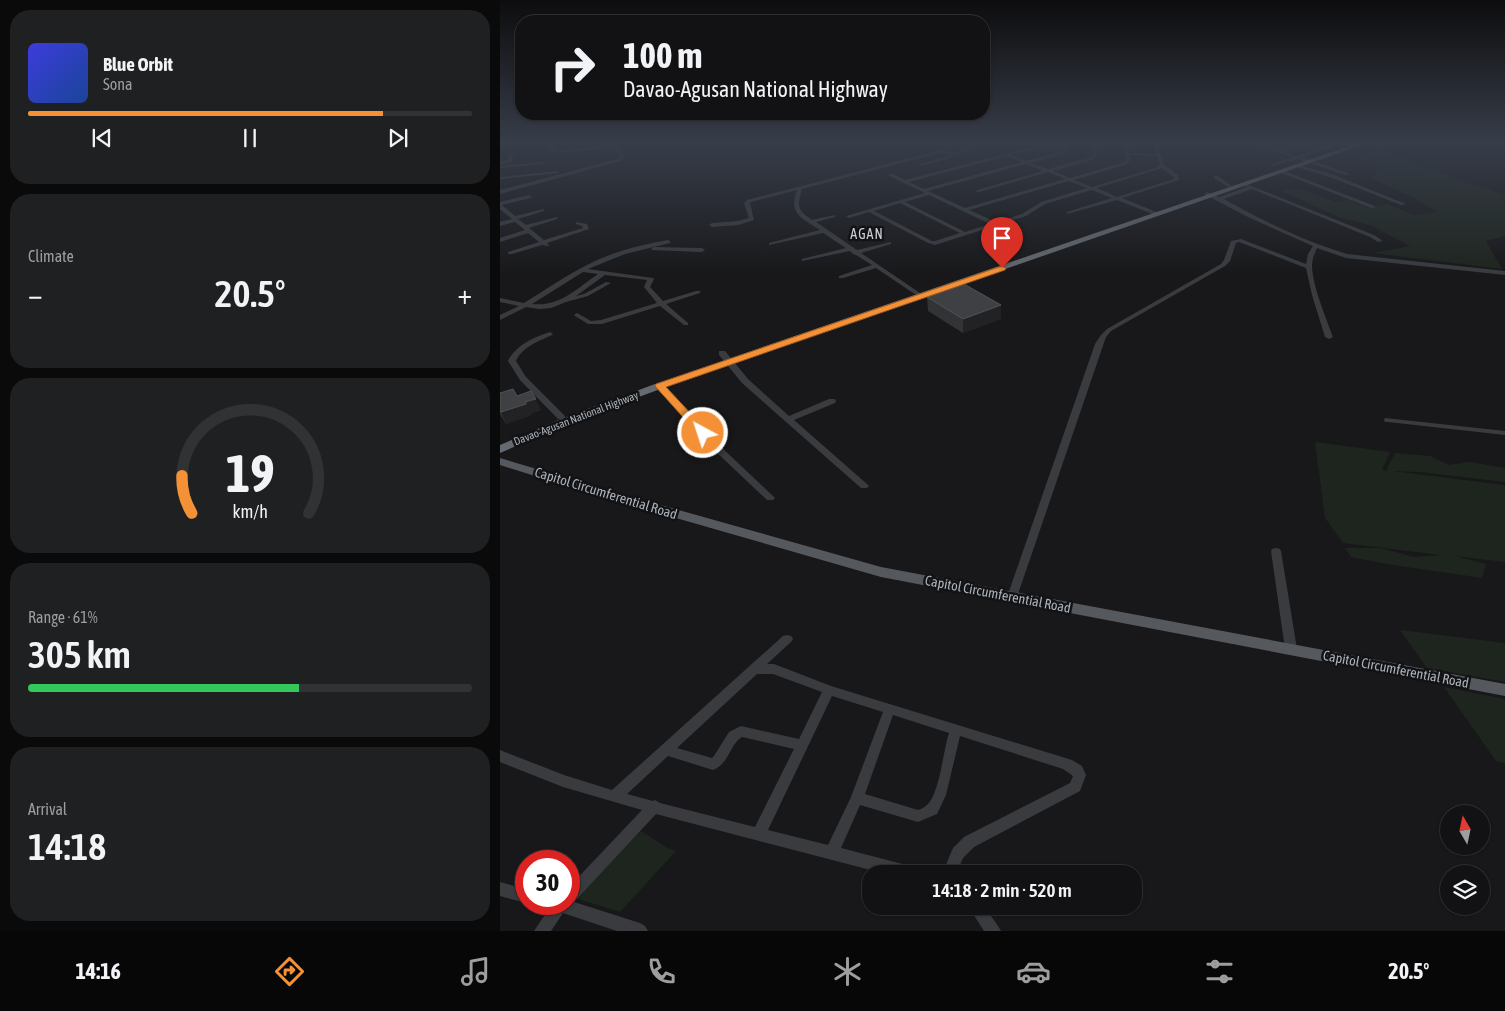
<!DOCTYPE html>
<html lang="en">
<head>
<meta charset="utf-8">
<style>
  :root { --surface:#121214; --page:#1f2022; --text:#f1f3f6; --muted:#9c9ea0; --line:#313234; --accent:#f49137 }
  body { margin:0; font-family:"Asap Condensed",sans-serif; background:var(--page); color:var(--text); height:100vh; display:flex; flex-direction:column; font-size:19px; white-space:nowrap }
  * { box-sizing:border-box; margin:0 }
  p { font-size:16px; color:var(--muted) }
  .icon { flex:none; width:28px; height:28px; fill:none; stroke:currentColor; stroke-width:2; stroke-linecap:round; stroke-linejoin:round }
  .map { position:relative; flex:1; overflow:hidden }
  .side { display:flex; flex-direction:column; gap:10px; padding:10px; background:#0a0a0b; width:500px }
  .side>* { flex:none }
  .top-card { position:absolute; left:15px; top:15px; width:475px; height:105px; border-radius:20px; box-shadow:0 1px 4px #0004,0 0 0 1px var(--line); background:#121214; color:var(--text); overflow:hidden }
  .needle { width:32px; rotate:351deg }
  .controls { position:absolute; left:940px; top:805px; display:grid; gap:10px }
  .controls a { display:grid; place-items:center; width:50px; height:50px; border-radius:50%; background:var(--surface); box-shadow:0 1px 4px #0004,0 0 0 1px var(--line); font-size:25px }
  .speed { position:absolute; left:15px; top:850px; display:flex; gap:10px; font-size:25px; font-weight:700; text-align:center }
  .speed>* { display:grid; place-content:center; width:65px; height:65px; border-radius:50%; background:var(--surface); box-shadow:0 1px 4px #0004,0 0 0 1px var(--line); line-height:1 }
  .speed .limit { border:8px solid #d22; background:#fff; color:#111 }
  .pin { position:absolute; display:grid; place-items:center; width:42px; height:42px; color:#fff; margin:-51px -21px; border-radius:50% 50% 50% 0; rotate:-45deg; box-shadow:0 0 5px #0007 }
  .pin .icon { rotate:45deg }
  .me { position:absolute; width:55px; margin:-28px; rotate:320deg; stroke-linejoin:round; filter:drop-shadow(0 0 4px #0008) }
  .turn { display:flex; align-items:center; gap:18px; height:105px; padding:0 25px; font-size:22px }
  .turn .icon { width:65px; height:65px; stroke-width:2.5 }
  .turn b { display:block; font-size:35px; line-height:42px }
  .big { font-size:38px; font-weight:600; line-height:1.1 }
  .side .tile { flex:1; display:flex; flex-direction:column; justify-content:center; gap:8px; min-width:0; padding:0 18px; border-radius:20px; background:var(--page) }
  .side .dial { align-items:center; gap:0 }
  .dial svg { height:130px; overflow:visible; fill:none; stroke:var(--line); stroke-width:7; stroke-linecap:round; text-anchor:middle }
  .dial text { fill:var(--text); stroke:none }
  .song { display:flex; align-items:center; gap:15px }
  .cover { width:60px; height:60px; border-radius:8px; background:linear-gradient(135deg,hsl(240 70% 55%),hsl(220 70% 35%)) }
  .played { height:5px; border-radius:2px; background:linear-gradient(90deg,var(--accent) 80%,var(--line) 80%) }
  .keys { display:flex; justify-content:space-around; direction:ltr }
  .heat { display:flex; justify-content:space-between; align-items:center; font-size:28px; direction:ltr }
  .charge { height:8px; border-radius:4px; background:linear-gradient(90deg,#34c759 61%,var(--line) 0) }
  .trip { position:absolute; left:362px; top:865px; width:280px; height:50px; border-radius:20px; background:var(--surface); box-shadow:0 1px 4px #0004,0 0 0 1px var(--line); font-weight:600; line-height:50px; text-align:center }
  .menu { display:flex; height:80px; justify-content:space-around; align-items:center; background:#070708; color:var(--muted) }
  .menu .icon { width:35px; height:35px }
  .menu .current { color:var(--accent) }
  .menu b { font-size:22px; color:var(--text) }
  main { display:flex; flex:1; min-height:0 }
  .map>svg:first-child { display:block }
  .green { fill:#1e251e }
  .lines { fill:none; stroke-linecap:round; stroke-linejoin:round }
  .minor { fill:#393b3f; fill-rule:evenodd }
  .major { fill:#55595e; fill-rule:evenodd }
  .highway { fill:#656a70; fill-rule:evenodd }
  .wall { fill:#313335 }
  .shaded-wall { fill:#222224 }
  .building { fill:#3e4043; stroke:#4f5256 }
  .route { fill:#f49137; stroke:#9f5e24 }
  .labels { text-anchor:middle; stroke-width:5; stroke-linejoin:round; paint-order:stroke }
  .far-street-label { font-size:11px; fill:#aab2ba; stroke:#131315 }
  .far-quarter-label { font-size:14px; letter-spacing:1px; fill:#cbd0d6; stroke:#131315 }
  .street-label { font-size:14px; fill:#aab2ba; stroke:#131315 }
</style>
</head>
<body>
<main>
<section class="side">
<div class="tile">
<div class="song"><i class="cover"></i><div><b>Blue Orbit</b><p>Sona</p></div></div>
<div class="played"></div>
<div class="keys"><svg class="icon" aria-label="previous" viewBox="0 0 24 24"><path d="M18 5L8 12l10 7zM5 5v14"/></svg><svg class="icon" aria-label="pause" viewBox="0 0 24 24"><path d="M8 5v14M16 5v14"/></svg><svg class="icon" aria-label="next" viewBox="0 0 24 24"><path d="M6 5l10 7-10 7zM19 5v14"/></svg></div>
</div>
<div class="tile"><p>Climate</p>
<div class="heat"><a>−</a><b class="big">20.5°</b><a>+</a></div>
</div>
<div class="tile dial"><svg viewBox="0 0 100 80">
<path d="M14 69A42 42 0 1 1 86 69"/>
<path d="M14 69A42 42 0 0 1 8 46" stroke="#f49137"/>
<text x="50" y="56" font-size="32" font-weight="700">19</text>
<text x="50" y="72" font-size="11">km/h</text>
</svg></div>
<div class="tile"><p>Range · 61%</p><b class="big">305 km</b><div class="charge"></div></div>
<div class="tile"><p>Arrival</p><b class="big">14:18</b></div>
</section>
<div class="map">
<svg width="1005" height="931" viewBox="0 0 1005 931">
  <rect width="100%" height="100%" fill="#18181a"/>
  <!-- green -->
  <path class="green" d="M881,148l81,33 43,14v8l-2,1 2,1v31l-19,5 16,28 -130,-16 38,-7 -40,-21 -31,-8 -58,-26 18,-3 36,14 12,-2 21,8 19,-4 27,11 24,-3 -26,-15 -41,-19 9,-9 -28,-13z
    M815,442l75,10 -8,18 4,1 9,-18 35,3 19,9 20,-3 36,6v14l-85,-10 -28,-1 113,14v77l-50,-6 31,8 -4,14 -89,-13 -42,-8 -6,-9h36l33,9 27,-2 -98,-12 -18,-25z
    M900,630l105,13v39l-78,-14z
    M944,687l61,12v64l-9,-2z
    M141,831l28,18 7,2 -56,61 -48,-15z"/>
  <g class="lines">
    <!-- minor -->
    <path class="minor" d="M50,144h4v6l4,1 59,-7 7,13 -3,4 -121,33v-4l117,-31 3,-2 -7,-10 -55,6 -8,-1z
      M474,144h6l-18,10 -40,12 -4,-1 33,-10 -11,-2 -138,36c-5,17 -5,21 10,31l23,-5v2l-19,5 41,28 34,-8v2l-30,9 62,42v2h-4l-43,-29 -33,10h-4v-2l33,-11 -16,-10 -3,-1 -3,-3 -48,10v-2l44,-11 -23,-15 -54,12v-2l51,-13c-18,-12 -32,-16 -23,-40l-46,12 -1,1 4,17 -16,5 -26,2 -3,-2 3,-2 26,-2 11,-3 -5,-15 3,-3 190,-49 10,-4 2,1 -5,3 15,1z
      M532,144l31,3 1,-3h4l-1,9 -36,10 17,6 40,-11 6,-4 -1,-10h4l1,10 -6,6 -39,11 17,7 51,-15 5,-3 -2,-16h4l1,9 27,1 -2,-10h4l6,21 14,10 1,5 -57,18 37,15v2h-4l-38,-15 -50,14v-2l45,-14 -20,-8 -47,14 -19,12 -91,29 -7,-2 -59,-31 -20,6 -3,-2 79,-23 -36,-17v-2h4l12,6 123,-32zM534,147h1l28,2v2l-36,10 -15,-6 20,-5zM630,155l27,1 3,9 -5,3 -63,19 -18,-7 51,-15 5,-4zM507,156l15,6 -98,27 -15,-7zM526,164l17,7 -69,20 5,1 69,-20 17,7 -100,29 -37,-17zM662,168l12,9v2l-57,18 -20,-9zM569,181l18,7 -46,14 -19,12 -26,8 -27,-12zM429,195l61,29 -25,8 -60,-30zM400,203l60,30 -25,8h-3l-58,-30z
      M754,144c9,0 20,7 27,6 9,-1 15,-6 24,-6l-20,8 12,4 34,-12h4v2l-33,11 48,17 -4,1 -49,-16 -24,7v-2l20,-7z
      M10,155l4,1 -3,6 -11,3v-3l7,-2z
      M41,162h2v2l-43,4v-2z
      M799,165l35,10 72,29 -5,1 -71,-28 -33,-10v-1z
      M57,171l2,1v1l-59,6v-2z
      M784,171l91,35 1,1 -5,1 -89,-35v-1z
      M714,176h4l14,10 -4,1 -14,-9z
      M746,184l128,51 9,6 -5,1 -8,-5 -118,-48 -28,10c39,22 80,42 123,55l158,17v4l-159,-17 -29,-10c-3,6 -5,12 -5,19 1,20 14,51 21,70l-4,2 -4,-2 -13,-42 -6,-27 -67,-26 -3,1 -6,18 -5,5 -114,65 -5,6 -89,260 -1,3 -4,1 -4,-1 -1,-3 88,-253 6,-9 6,-6 114,-65 3,-4 7,-19 10,-2 65,25 2,-10 5,-8 -63,-28 -46,-24 3,-2 12,5 28,-10 -3,-2z
      M29,195l3,2 -1,1 -29,7 13,11 29,-7v2l-26,8 8,6 31,-8v2l-28,9 15,12 39,-12 -1,-2 -6,-2v-2l11,2 2,5 -42,14 2,2 -1,1 -6,-1 -30,9h-4v-2l31,-10 -11,-9 -28,9v-4l25,-8 -10,-8 -15,4v-4l12,-3 -12,-10v-7z
      M168,240l3,2 -1,1 -45,11 -37,15 65,9 1,1 -4,8 13,14 33,-10h4v2l-34,11 22,19v2h-4l-24,-19 -58,18h-14l-13,-8 -1,-1 3,-2 14,8 10,-1 56,-17 -13,-16 3,-7 -42,-5 -29,21 8,-2 22,-12 5,1 -23,13 -22,6 -15,6 -12,1 -13,-2 -26,13v-5l19,-9 -19,-4v-4l24,5c21,-13 41,-27 63,-38 25,-13 53,-20 81,-25zM83,272l15,2c-22,15 -38,33 -66,30z
      M154,247l48,1 3,2 -3,2 -50,-2 -1,-1z
      M50,332l3,2 -1,1c-13,6 -30,12 -36,26l10,16 38,38 1,2 -1,2h-6l-38,-39 -12,-19c8,-16 26,-24 42,-29z
      M219,351h6l23,28 41,37 40,-17h6l1,2 -1,2 -41,17 73,64 2,2 -2,2h-6l-119,-105 -23,-28z
      M156,384h6l28,28 30,34 53,50 2,2 -2,2h-6l-53,-50 -30,-34 -28,-28 -1,-2z
      M885,418l120,13v4l-117,-13h-3l-1,-2z
      M776,548l4,1 1,2 16,98 -2,3 -4,1 -4,-1 -2,-3 -14,-98 1,-2z
      M287,635l4,1 2,3 -2,3 -24,22h7l57,22 241,74 10,6 4,9 -6,16 -106,56 -11,11 -7,16h-14l11,-26 11,-11 106,-54 3,-7 -10,-7 -103,-33 -14,59 -9,19 -19,8 -58,-17 -19,43 73,19 5,2 2,5h-35l-230,-60 -82,88 66,21 5,3 3,5h-31l-54,-18 -12,18h-17l18,-27h17v-17l73,-77 -79,-23 -63,-25v-12l64,25 48,15 171,-154zM257,674h16l49,18 -23,47 -58,-13 -12,6 -15,24 -2,2 -35,-10zM332,696l51,16 -32,85 -23,48 -60,-15zM393,715l56,18c-6,18 -9,58 -21,71 -3,3 -6,5 -10,6l-53,-16zM242,737l52,12 -39,78 -95,-24 -5,-3 -2,1 -26,-7 41,-38 45,14c17,-7 16,-25 29,-33z
      M0,882l26,7v14l-26,-7z
      M468,906h16l14,20 3,5h-17z"/>
    <!-- major -->
    <path class="major" d="M0,458l97,29 284,80 624,117v12l-624,-119 -292,-84 -89,-28z"/>
    <!-- highway -->
    <path class="highway" d="M855,144h10l-702,244 -94,35 -69,30v-8l61,-26 94,-35z"/>
  </g>
  <!-- wall -->
  <path class="wall" d="M427,297l74,8v14l-38,14 -35,-22z
    M0,393l17,3 24,14 -11,4 1,1 -25,9 -6,-10z"/>
  <!-- shaded-wall -->
  <path class="shaded-wall" d="M501,305v14l-38,14v-14z
    M36,399l5,11 -11,4 1,1 -25,9 -5,-12z"/>
  <!-- building -->
  <path class="building" d="M464,284l37,21 -38,14 -36,-22z
    M13,389l4,7 14,-5 5,8 -11,3 1,2 -25,8 -1,-1v-18z"/>
  <!-- sky -->
  <linearGradient id="sky" x2="0" y2="1"><stop stop-color="#0d0d0e"/><stop offset="0.52" stop-color="#373d49"/><stop offset="1" stop-color="#373d49" stop-opacity="0"/></linearGradient>
  <rect width="1005" height="275" fill="url(#sky)"/>
  <!-- route -->
  <path class="route" d="M502,266l4,2 -1,2 -339,117 41,44 1,2 -1,2h-8l-44,-49 1,-2z"/>
  <g class="labels">
    <!-- far-street labels -->
    <g class="far-street-label">
      <text transform="translate(76 418) rotate(-21)" y="4">Davao-Agusan National Highway</text>
    </g>
    <!-- far-quarter labels -->
    <g class="far-quarter-label">
      <text x="367" y="239">AGAN</text>
    </g>
    <!-- street labels -->
    <g class="street-label">
      <text transform="translate(106 493) rotate(17)" y="5">Capitol Circumferential Road</text>
      <text transform="translate(498 594) rotate(11)" y="5">Capitol Circumferential Road</text>
      <text transform="translate(896 669) rotate(11)" y="5">Capitol Circumferential Road</text>
    </g>
  </g>
</svg>
<div class="controls">
<a><svg class="needle" viewBox="-14 -14 28 28"><path d="M0-13l5 13h-10z" fill="#e53935"/><path d="M0 13l5-13h-10z" fill="#9c9ea0"/></svg></a>
<a><svg class="icon" aria-label="layers" viewBox="0 0 24 24"><path d="M12 4l9 5-9 5-9-5zM3 14l9 5 9-5"/></svg></a>
</div>
<div class="speed"><div class="limit">30</div></div>
<div class="pin" style="left:502px;top:268px;background:#d93025"><svg class="icon" aria-label="arrive" viewBox="0 0 24 24"><path d="M6 21V4h12l-3 4 3 4H6"/></svg></div>
<svg class="me" style="left:203px;top:433px" viewBox="-20 -20 40 40"><circle r="17" fill="#f49137" stroke="#fff" stroke-width="3"/><path d="M0-11L8 9 0 5-8 9z" fill="#fff"/></svg>
<div class="trip">14:18 · 2 min · 520 m</div>
<div class="top-card">
<div class="turn"><svg class="icon" aria-label="right" viewBox="0 0 24 24"><path d="M7 20v-9h11M14 6l5 5-5 5"/></svg><div><b>100 m</b>Davao-Agusan National Highway</div></div>
</div>
</div>
</main>
<nav class="menu">
<b>14:16</b>
<svg class="icon current" aria-label="directions" viewBox="0 0 24 24"><path d="M12 3l9 9-9 9-9-9zM9 14v-3h6M13 9l2 2-2 2"/></svg>
<svg class="icon" aria-label="music" viewBox="0 0 24 24"><path d="M9 18V5l10-2v13"/><circle cx="6" cy="18" r="3"/><circle cx="16" cy="16" r="3"/></svg>
<svg class="icon" aria-label="phone" viewBox="0 0 24 24"><path d="M5 4h4l2 5-3 2q2 4 5 5l2-3 5 2v4C11 20 4 13 5 4z"/></svg>
<svg class="icon" aria-label="climate" viewBox="0 0 24 24"><path d="M12 3v18M4 7l16 10M4 17L20 7"/></svg>
<svg class="icon" aria-label="car" viewBox="0 0 24 24"><path d="M5 17H2v-5l4-1 3-4h7l3 4 3 1v5h-3M9 17h6M6 11h13"/><circle cx="7" cy="17" r="2"/><circle cx="17" cy="17" r="2"/></svg>
<svg class="icon" aria-label="filters" viewBox="0 0 24 24"><path d="M4 7h16M4 17h16"/><circle cx="9" cy="7" r="2"/><circle cx="15" cy="17" r="2"/></svg>
<b>20.5°</b>
</nav>
</body>
</html>
